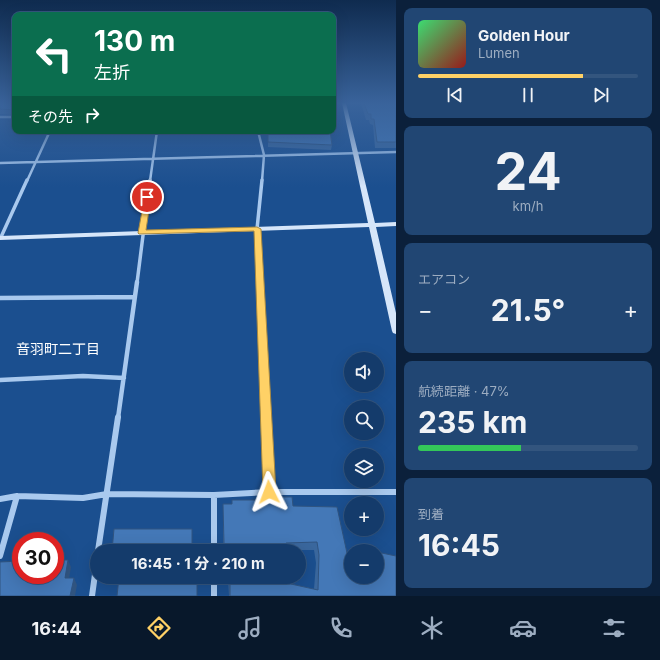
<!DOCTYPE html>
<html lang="ja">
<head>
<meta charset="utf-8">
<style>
  :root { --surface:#143b6b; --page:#214673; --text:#f1f3f6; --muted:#9dadc1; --line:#33557e; --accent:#ffd166 }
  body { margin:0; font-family:Inter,"Noto Sans JP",sans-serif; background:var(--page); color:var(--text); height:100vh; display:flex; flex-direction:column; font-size:15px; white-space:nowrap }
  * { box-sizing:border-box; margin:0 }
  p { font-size:13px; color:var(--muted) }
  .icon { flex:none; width:22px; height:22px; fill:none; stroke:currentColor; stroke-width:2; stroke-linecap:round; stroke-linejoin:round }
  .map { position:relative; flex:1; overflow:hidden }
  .panel { display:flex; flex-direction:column; gap:8px; padding:8px; background:#0b203b; width:264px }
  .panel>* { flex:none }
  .top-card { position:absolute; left:12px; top:12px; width:324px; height:122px; border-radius:8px; box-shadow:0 4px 16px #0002,0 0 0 1px var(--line); background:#0b6e4f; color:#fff; overflow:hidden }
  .fabs { position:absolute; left:344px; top:352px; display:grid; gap:8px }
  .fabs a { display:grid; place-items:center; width:40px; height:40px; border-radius:50%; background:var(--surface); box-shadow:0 4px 16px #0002,0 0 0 1px var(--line); font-size:20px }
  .speed { position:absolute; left:12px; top:532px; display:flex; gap:8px; font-size:20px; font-weight:700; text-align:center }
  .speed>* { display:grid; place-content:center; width:52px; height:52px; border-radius:50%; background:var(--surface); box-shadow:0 4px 16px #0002,0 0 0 1px var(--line); line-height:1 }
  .speed .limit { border:6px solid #d22; background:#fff; color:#111 }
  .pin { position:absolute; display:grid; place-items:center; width:34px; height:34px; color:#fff; margin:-17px; border:2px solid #fff; border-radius:50%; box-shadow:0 1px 4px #0007 }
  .me { position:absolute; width:44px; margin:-22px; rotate:357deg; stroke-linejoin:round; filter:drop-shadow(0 0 3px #0008) }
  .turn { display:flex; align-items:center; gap:14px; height:84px; padding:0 16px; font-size:18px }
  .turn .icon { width:52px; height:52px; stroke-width:2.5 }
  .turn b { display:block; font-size:28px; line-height:34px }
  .then { display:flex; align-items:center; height:38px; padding:0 16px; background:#0003; gap:8px; font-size:15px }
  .big { font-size:30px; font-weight:700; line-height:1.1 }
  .panel .widget { flex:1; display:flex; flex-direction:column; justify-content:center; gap:6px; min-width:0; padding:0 14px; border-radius:8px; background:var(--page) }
  .panel .dial { align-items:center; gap:0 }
  .dial b { font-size:52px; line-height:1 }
  .song { display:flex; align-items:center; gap:12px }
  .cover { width:48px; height:48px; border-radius:6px; background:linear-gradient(135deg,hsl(140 70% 55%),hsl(0 70% 35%)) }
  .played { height:4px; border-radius:2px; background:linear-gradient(90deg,var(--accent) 75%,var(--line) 75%) }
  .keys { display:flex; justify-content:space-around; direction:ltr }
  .heat { display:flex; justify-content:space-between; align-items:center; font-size:22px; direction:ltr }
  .charge { height:6px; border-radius:3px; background:linear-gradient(90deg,#34c759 47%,var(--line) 0) }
  .trip { position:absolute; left:90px; top:544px; width:216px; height:40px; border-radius:20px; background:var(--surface); box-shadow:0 4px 16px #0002,0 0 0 1px var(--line); font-weight:700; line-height:40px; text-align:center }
  .tab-bar { display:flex; height:64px; justify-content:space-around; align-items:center; background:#08182b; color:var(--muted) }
  .tab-bar .icon { width:28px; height:28px }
  .tab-bar .on { color:var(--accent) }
  .tab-bar b { font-size:18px; color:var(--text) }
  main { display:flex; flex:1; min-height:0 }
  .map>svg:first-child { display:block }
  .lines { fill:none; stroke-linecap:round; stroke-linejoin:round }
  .street-far3 { stroke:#a9c9ee; stroke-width:2.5 }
  .street-far2 { stroke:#a9c9ee; stroke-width:3.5 }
  .street-far1 { stroke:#a9c9ee; stroke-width:4.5 }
  .street { stroke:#a9c9ee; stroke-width:6 }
  .secondary { fill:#d6e6fa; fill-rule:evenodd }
  .wall { fill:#3a679d }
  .shaded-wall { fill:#305480 }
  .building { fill:#4478b7; stroke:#305480 }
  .route { fill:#ffd166; stroke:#a68842 }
  .labels { text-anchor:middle; stroke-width:3.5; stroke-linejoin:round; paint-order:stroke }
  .neighbourhood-label { font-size:14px; fill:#fff; stroke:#1b4f8f }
</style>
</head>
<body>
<main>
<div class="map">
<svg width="396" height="596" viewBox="0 0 396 596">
  <rect width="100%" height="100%" fill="#1b4f8f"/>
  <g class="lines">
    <!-- street-far3 -->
    <path class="street-far3" d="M0,117h15
      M258,131l6,24 -2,26
      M0,163c132,-3 264,-8 396,-11
      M27,181l23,-50
      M150,181l7,-50"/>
    <!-- street-far2 -->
    <path class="street-far2" d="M1,237l26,-57
      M137,283l13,-103
      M259,283l-2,-54 5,-49"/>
    <!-- street-far1 -->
    <path class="street-far1" d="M259,282l7,136
      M0,298l135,-1
      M0,380l83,-4 41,2
      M118,418l19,-136"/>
    <!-- street -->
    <path class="street" d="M266,417l3,75
      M214,495v56
      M0,499l17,-3 66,2 24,-4 107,1 55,-3h127
      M98,551l20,-134
      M0,556l17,-60
      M214,577v19
      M92,596l5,-36"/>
    <!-- secondary -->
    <path class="secondary" d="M342,103h4l29,120 21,-1v4l-20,1 20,86v21l-3,-1 -1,-2 -23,-104 -369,13v-4l368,-13z"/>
  </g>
  <!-- wall -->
  <path class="wall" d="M0,103h15v12l-15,-1z
    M361,103h35v45h-21l-2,-23 -3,-1 -1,-4h-3z
    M268,131h62l2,14 -1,5 -63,-3z
    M262,497l31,9 54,47 49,43h-167l-1,-19h62l1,7 23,5 2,-26 -2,-13h-28l-63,-6v-40h9v-4h29z"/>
  <!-- shaded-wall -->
  <path class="shaded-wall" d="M68,560l3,7 -3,18 -3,-7z
    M74,578l3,7 -2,11h-5z"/>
  <!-- building -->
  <path class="building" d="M0,103h15v7l-15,-1z
    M364,103h32v39h-19l-3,-23h-3v-5h-3z
    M268,131h62l2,14 -64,-3z
    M262,497h30l1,9 44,1 10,46 4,1v23h26v-25l19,4v40h-166v-19h60l1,7 27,6 1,-35 -2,-13 -31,1 1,8h-65v-7h2l-1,-40h9v-4h30z
    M114,529h78v22h-80z
    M55,560h13l-3,18h9l-4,18h-70v-34l21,-1v14h34z
    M119,577h78v19h-80z"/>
  <!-- sky -->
  <linearGradient id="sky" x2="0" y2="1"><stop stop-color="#0f2b4f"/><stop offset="0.55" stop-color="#39639b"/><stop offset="1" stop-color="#39639b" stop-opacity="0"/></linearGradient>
  <rect width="396" height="187" fill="url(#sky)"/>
  <!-- route -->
  <path class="route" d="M145,195l6,2 -5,33 111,-3 4,2 15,263 -2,4 -5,2 -5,-2 -1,-4 -9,-261 -115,3 -1,-1z"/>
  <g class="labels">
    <!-- neighbourhood labels -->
    <g class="neighbourhood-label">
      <text x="58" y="354">音羽町二丁目</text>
    </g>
  </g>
</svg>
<div class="fabs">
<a><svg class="icon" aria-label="sound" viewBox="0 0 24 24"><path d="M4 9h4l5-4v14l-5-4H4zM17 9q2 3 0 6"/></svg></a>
<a><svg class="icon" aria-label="search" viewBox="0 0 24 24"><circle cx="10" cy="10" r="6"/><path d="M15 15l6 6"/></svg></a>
<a><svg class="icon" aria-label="layers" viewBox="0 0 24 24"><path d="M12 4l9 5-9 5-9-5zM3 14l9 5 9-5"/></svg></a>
<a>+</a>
<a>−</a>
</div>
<div class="speed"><div class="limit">30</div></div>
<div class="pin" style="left:147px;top:197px;background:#d93025"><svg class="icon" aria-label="arrive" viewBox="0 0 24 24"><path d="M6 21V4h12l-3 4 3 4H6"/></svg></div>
<svg class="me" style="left:269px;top:492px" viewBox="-20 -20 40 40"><path d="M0-17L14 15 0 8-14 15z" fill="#ffd166" stroke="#fff" stroke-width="4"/></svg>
<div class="trip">16:45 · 1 分 · 210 m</div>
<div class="top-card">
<div class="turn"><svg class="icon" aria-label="left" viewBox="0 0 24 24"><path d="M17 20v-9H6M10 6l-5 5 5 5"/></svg><div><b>130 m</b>左折</div></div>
<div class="then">その先<svg class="icon" aria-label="right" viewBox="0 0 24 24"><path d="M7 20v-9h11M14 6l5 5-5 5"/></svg></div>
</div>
</div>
<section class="panel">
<div class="widget">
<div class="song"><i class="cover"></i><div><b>Golden Hour</b><p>Lumen</p></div></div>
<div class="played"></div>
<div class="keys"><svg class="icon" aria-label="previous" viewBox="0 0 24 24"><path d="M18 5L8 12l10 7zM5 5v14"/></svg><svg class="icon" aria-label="pause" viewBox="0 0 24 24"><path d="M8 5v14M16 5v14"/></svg><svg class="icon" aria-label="next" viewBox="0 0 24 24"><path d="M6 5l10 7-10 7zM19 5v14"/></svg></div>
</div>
<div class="widget dial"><b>24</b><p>km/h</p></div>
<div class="widget"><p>エアコン</p>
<div class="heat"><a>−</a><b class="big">21.5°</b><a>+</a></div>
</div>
<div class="widget"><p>航続距離 · 47%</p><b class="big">235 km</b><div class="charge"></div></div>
<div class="widget"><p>到着</p><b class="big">16:45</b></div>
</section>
</main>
<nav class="tab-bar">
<b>16:44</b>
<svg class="icon on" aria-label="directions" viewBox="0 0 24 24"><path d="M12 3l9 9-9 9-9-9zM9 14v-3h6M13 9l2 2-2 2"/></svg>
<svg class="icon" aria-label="music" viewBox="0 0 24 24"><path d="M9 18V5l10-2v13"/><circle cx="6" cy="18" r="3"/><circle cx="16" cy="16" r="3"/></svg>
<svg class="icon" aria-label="phone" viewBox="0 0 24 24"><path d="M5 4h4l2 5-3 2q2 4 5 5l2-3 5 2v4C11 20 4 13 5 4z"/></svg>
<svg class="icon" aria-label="climate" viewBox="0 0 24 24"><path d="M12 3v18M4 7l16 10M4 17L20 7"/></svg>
<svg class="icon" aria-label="car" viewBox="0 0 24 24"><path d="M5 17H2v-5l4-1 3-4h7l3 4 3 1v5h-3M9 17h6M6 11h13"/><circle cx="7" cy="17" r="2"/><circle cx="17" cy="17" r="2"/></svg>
<svg class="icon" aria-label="filters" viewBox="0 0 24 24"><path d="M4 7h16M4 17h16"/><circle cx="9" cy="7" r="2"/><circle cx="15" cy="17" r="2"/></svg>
</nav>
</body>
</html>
